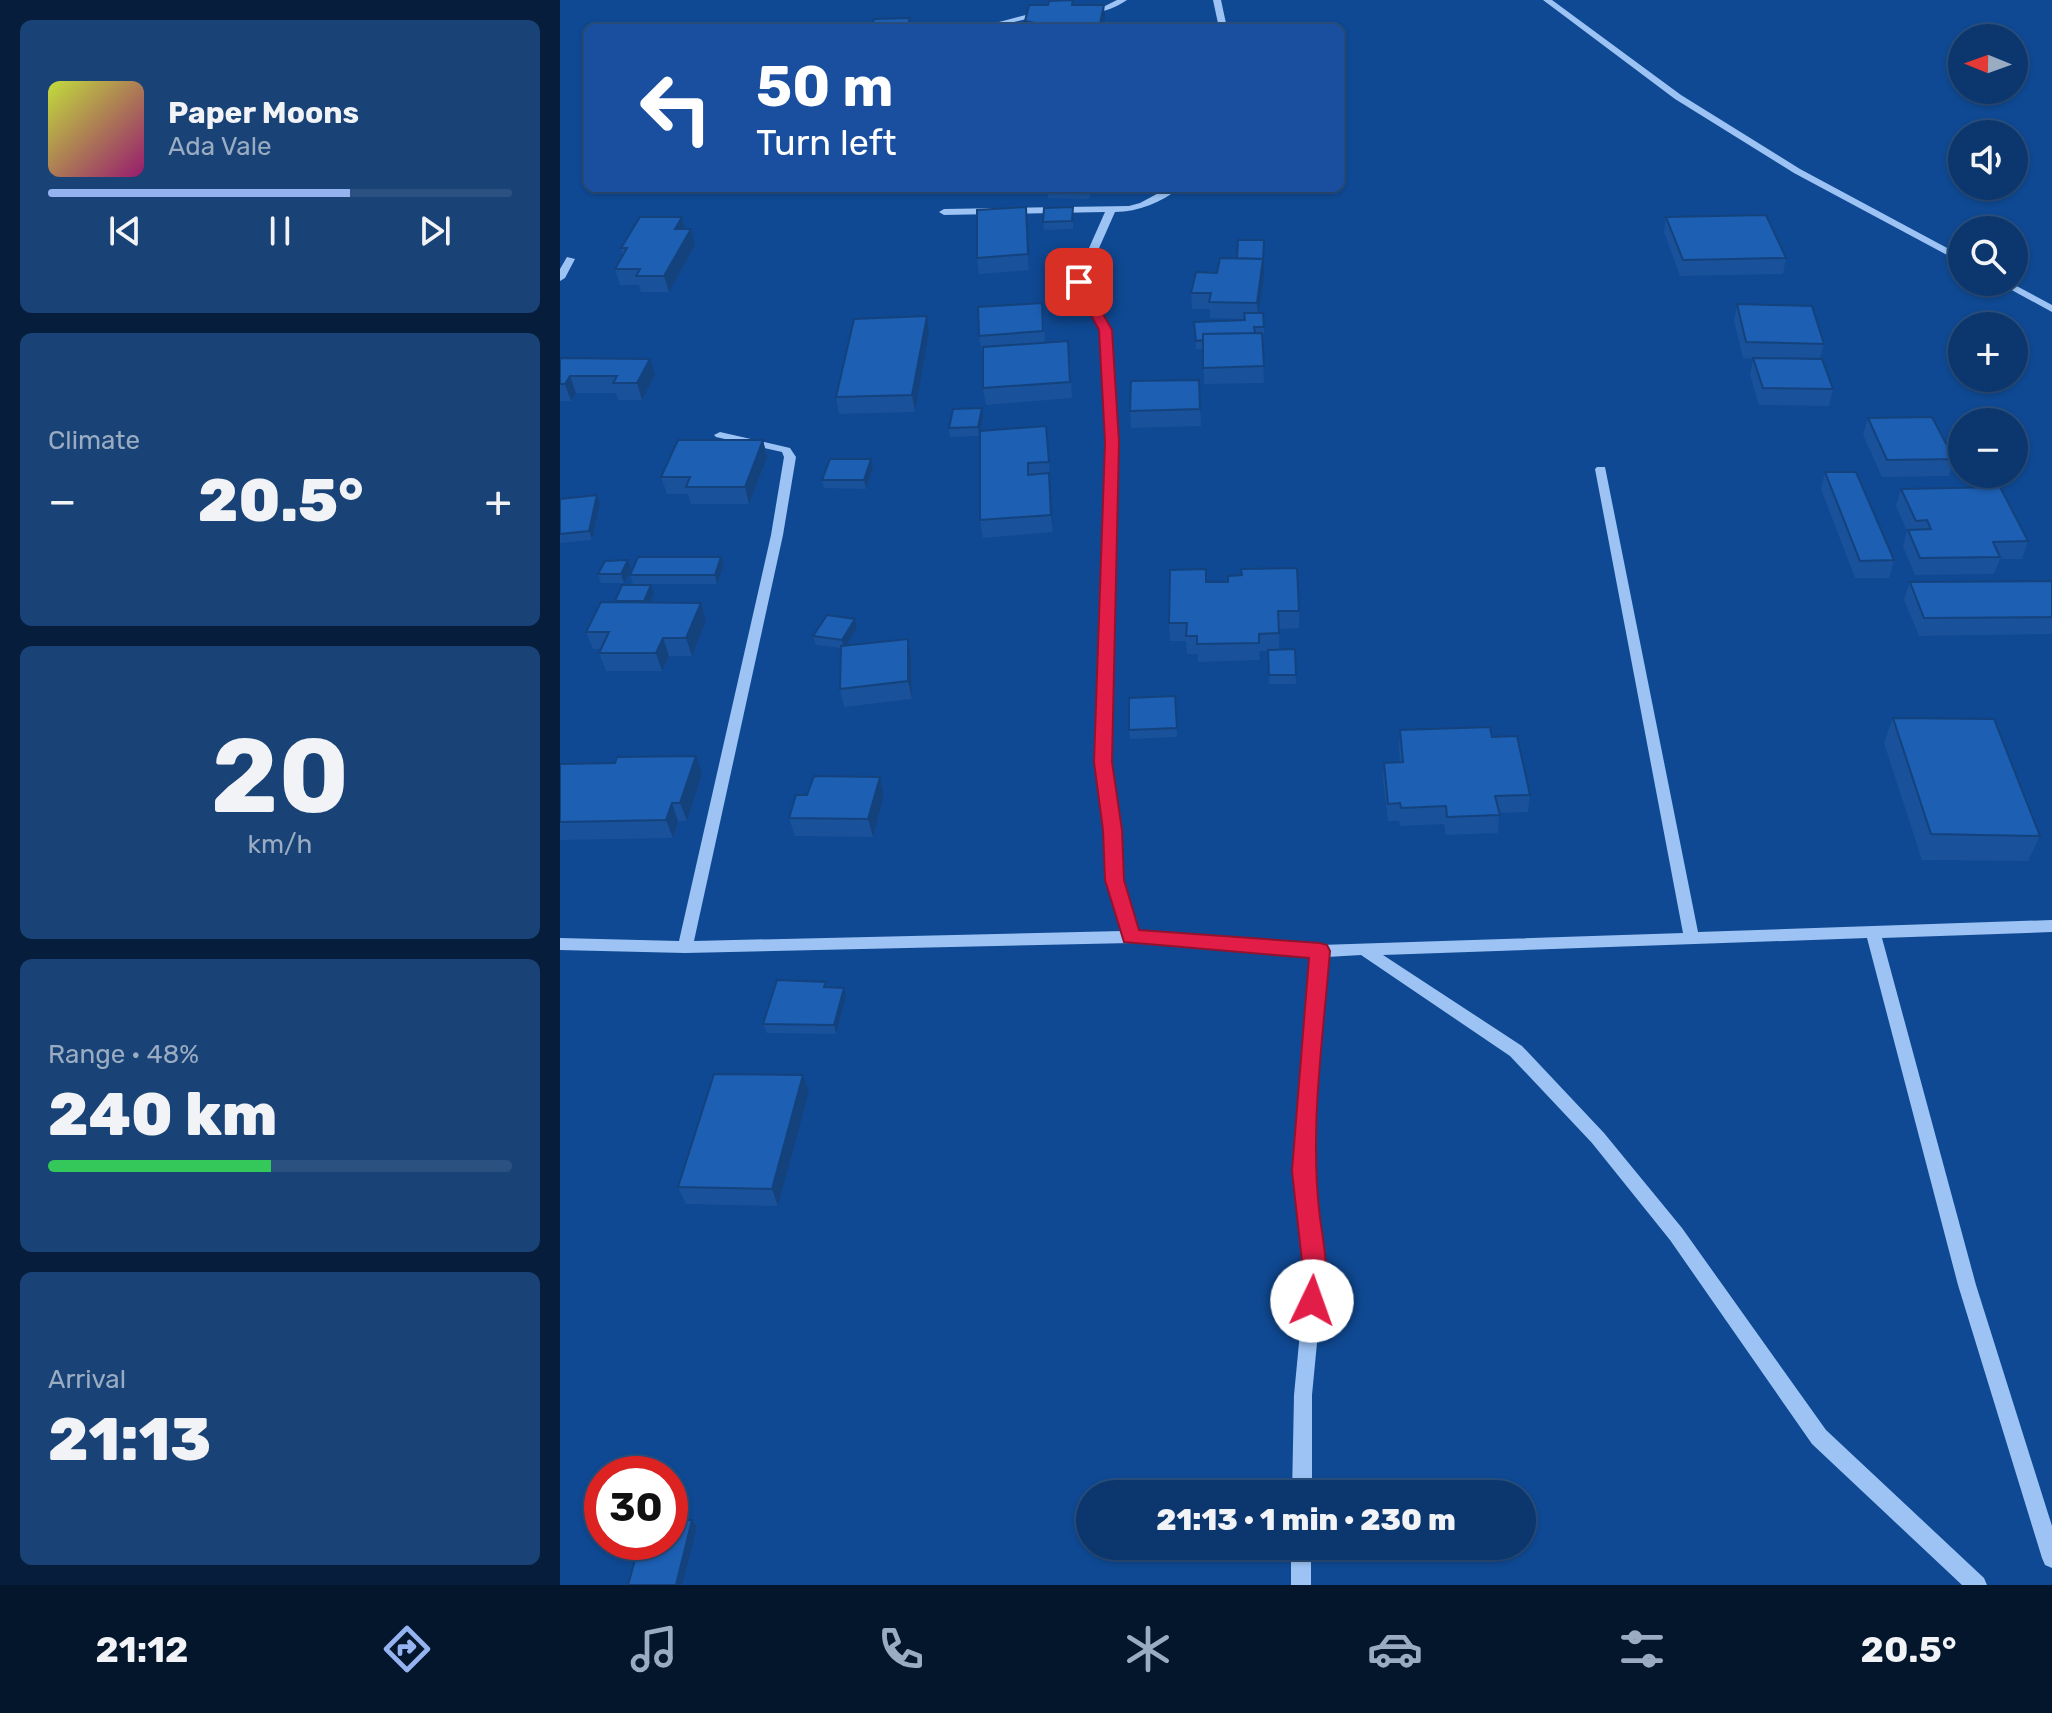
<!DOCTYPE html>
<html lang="en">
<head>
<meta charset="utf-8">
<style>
  :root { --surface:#0b376e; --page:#194276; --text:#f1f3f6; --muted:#9aacc2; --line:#2b5181; --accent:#95b2f1 }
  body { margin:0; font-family:Rubik,sans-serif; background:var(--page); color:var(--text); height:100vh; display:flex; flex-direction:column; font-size:30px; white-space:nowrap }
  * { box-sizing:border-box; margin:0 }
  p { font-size:26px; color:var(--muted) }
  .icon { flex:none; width:44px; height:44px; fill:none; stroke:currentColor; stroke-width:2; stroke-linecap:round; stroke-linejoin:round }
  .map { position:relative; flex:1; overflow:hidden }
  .panel { display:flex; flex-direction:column; gap:20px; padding:20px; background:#061e3c; width:560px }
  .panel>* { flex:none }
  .guide { position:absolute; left:24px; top:24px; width:760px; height:168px; border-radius:12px; box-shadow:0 2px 6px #0004,0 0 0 2px var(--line); background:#1a4fa0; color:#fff; overflow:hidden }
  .needle { width:52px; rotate:271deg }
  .controls { position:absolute; left:1388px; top:24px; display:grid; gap:16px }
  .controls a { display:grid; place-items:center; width:80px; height:80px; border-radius:50%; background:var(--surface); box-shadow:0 2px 6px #0004,0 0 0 2px var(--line); font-size:40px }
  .speed { position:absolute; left:24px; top:1456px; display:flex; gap:16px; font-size:40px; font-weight:700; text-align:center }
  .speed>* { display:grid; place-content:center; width:104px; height:104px; border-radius:50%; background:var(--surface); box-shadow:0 2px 6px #0004,0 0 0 2px var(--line); line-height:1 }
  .speed .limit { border:12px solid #d22; background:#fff; color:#111 }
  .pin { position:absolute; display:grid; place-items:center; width:68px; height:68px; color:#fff; margin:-34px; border-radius:16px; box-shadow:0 4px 12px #0006 }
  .me { position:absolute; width:88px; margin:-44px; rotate:3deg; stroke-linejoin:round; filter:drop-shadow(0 0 6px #0008) }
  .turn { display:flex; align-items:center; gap:28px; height:168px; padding:0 40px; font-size:36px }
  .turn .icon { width:104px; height:104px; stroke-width:2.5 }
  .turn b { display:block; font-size:56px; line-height:68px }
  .big { font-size:60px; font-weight:800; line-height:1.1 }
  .panel .tile { flex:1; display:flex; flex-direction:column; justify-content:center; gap:12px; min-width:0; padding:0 28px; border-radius:12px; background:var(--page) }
  .panel .dial { align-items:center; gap:0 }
  .dial b { font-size:104px; line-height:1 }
  .song { display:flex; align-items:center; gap:24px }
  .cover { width:96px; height:96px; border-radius:12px; background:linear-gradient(135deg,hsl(70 70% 55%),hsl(320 70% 35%)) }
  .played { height:8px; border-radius:4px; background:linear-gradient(90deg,var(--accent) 65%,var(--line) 65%) }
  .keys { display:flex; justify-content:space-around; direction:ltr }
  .heat { display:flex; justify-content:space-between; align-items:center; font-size:44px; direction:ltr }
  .charge { height:12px; border-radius:6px; background:linear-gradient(90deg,#34c759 48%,var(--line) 0) }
  .trip { position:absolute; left:516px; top:1480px; width:460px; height:80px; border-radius:40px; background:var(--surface); box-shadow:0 2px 6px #0004,0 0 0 2px var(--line); font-weight:800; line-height:80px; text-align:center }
  .tab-bar { display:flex; height:128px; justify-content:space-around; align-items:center; background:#04162c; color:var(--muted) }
  .tab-bar .icon { width:56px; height:56px }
  .tab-bar .on { color:var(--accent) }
  .tab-bar b { font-size:36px; color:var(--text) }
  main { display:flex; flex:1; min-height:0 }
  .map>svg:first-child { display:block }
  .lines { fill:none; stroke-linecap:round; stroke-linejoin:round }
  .minor { fill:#9cc3f4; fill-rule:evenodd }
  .wall { fill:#19529a }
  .shaded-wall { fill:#14427d }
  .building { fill:#1d5fb3; stroke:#14427d; stroke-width:2 }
  .route { fill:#e11d48; stroke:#92132f; stroke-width:2 }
</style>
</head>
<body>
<main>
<section class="panel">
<div class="tile">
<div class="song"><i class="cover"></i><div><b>Paper Moons</b><p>Ada Vale</p></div></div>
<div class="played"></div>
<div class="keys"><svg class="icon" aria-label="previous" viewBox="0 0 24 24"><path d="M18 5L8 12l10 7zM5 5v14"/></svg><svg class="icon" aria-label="pause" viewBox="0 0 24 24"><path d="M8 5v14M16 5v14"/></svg><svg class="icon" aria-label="next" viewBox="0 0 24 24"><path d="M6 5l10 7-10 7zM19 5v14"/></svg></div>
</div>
<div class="tile"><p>Climate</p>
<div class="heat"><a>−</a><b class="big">20.5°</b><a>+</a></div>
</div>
<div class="tile dial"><b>20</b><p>km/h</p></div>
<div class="tile"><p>Range · 48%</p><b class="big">240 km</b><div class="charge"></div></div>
<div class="tile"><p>Arrival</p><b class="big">21:13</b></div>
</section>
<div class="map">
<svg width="1492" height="1585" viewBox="0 0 1492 1585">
  <rect width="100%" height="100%" fill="#0f4993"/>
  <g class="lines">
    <!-- minor -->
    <path class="minor" d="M557,0h10c-14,9 -29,16 -45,10l4,-2h15z
      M653,0h8l6,28h-8z
      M983,0h9l129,95 119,74 162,87v7l-168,-90 -119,-74z
      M485,10h3v4l-59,14h-13z
      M608,188h12c-19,14 -41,24 -65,24l-31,70 27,48 7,112 -8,320 9,68 3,50 15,52 183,13 363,-12 -88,-464 2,-2h8l93,465 354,-12v12l-170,6 94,347 76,241v42l-7,-3 -3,-7 -84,-273 -91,-347 -484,17 139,91 82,87 78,95 144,202 158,148 3,7h-25l-150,-141 -142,-204 -78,-97 -82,-87 -149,-101 -34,2 -15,214 12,99 -12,125v99h-20l2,-99 12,-125 -12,-99 18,-215 -181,-13 -446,10 -125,-3v-12l119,3 92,-406 13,-78 -2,-5 -66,-15 -2,-2 6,-3 70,16 6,9 -13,78 -89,406 428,-10 -14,-51 -3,-50 -9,-68 10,-320 -5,-112 -27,-48 31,-70 -161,3 -5,-3 5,-3 185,-3 11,-3z
      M7,257l8,2 -10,19 -5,3v-12z
      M1437,282h12l43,23v7z
      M731,1546h20v39h-20z"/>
  </g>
  <!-- wall -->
  <path class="wall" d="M513,5l32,14 -2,9h-77l-1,-7z
    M532,188l-3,11 -41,-1 -1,-8z
    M466,207l3,63 -50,4 -2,-16z
    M513,207v22l-29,1 -1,-8z
    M122,217l3,12 10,16 -26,47h-28l-2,-7h-19l-5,-16 8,-13 -2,-8z
    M1106,217l120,41 -3,16 -103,2 -16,-44z
    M704,240v35l-6,38 6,14v8h-2l2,48 -60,1 -1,-35h-7l-2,-27 51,-2v-1l-35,-1v-9h-18l-1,-16 46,-35z
    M1177,304l87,40 -4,15 13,30 -4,17 -70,-1 -9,-30 3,-16 -10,-1 -9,-37z
    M484,319l1,24 25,15 2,40 -86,7 -3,-17v-36l-1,1 -3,-17z
    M369,333l-14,79 -76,2 -3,-17z
    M0,358l95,17 -13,25h-24l-2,-7h-40l-5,8h-11z
    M639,380l2,46 -70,2 -1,-17z
    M423,417l-3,14 68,12 5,89 -70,6 -3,-18v-88l-1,4 -29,1 -1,-9z
    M1308,418l86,41 -5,17 -67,1 -19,-42z
    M203,440l4,17 -18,47h-58l-3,-10h-21l-6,-17z
    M311,459l2,9 -7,21 -42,-1 -2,-8z
    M1265,472l69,88 -5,18h-34l-34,-89z
    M1341,489l127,52 -6,18h-22l-6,15 -79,1 -12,-28 4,-16 -11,-25z
    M0,499l40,5 -8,36 -32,3z
    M161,557l3,8 -7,19h-84l-3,-9z
    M71,569l-7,14h-23l-3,-9z
    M646,569l1,13 92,29v17l-20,1v21l16,-1 1,35h-27l-1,-33h-9l1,9 -62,2v-8h-11l-1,-13h-16l-1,-18z
    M1492,581v53l-133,2 -15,-36 6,-18z
    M91,585l3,9 -4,9h51l5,18 -14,35h-23l-7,15h-56l-7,-18 2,-4h-8l-7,-17 29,-30v-1z
    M295,619l2,9 -11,17 62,-6 3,17 1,43 -68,8 -4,-18 1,-41 -25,-3 -3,-9z
    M615,696l2,41 -47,2 -1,-9z
    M1333,718l147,118 -12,25 -106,-1 -38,-117z
    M840,730l92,7 38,58 -2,17 -29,1 -1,20 -52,2 -2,-11 -44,2 -1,-5h-11l-5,-41 1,-17 16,-1 -1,-14z
    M0,764l142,10 -15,47h-9l-5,17 -113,2z
    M320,777l4,18 -11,42 -78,-1 -6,-18 18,-23z
    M266,982l1,6 19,9 -10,37 -69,-1 -4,-9z
    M243,1075l6,17 -31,114 -92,-2 -8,-17z"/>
  <!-- shaded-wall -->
  <path class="shaded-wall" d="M544,5l1,14 -2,9h-4z
    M466,207l2,16 1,47 -1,-16z
    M122,217l4,16 -11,-4z
    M131,229l4,16 -26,47 -5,-16z
    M704,240v35l-6,44 -1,-16z
    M367,316l2,17 -14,79 -3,-17z
    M90,359l5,16 -13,25 -5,-17z
    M10,376l6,17 -5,8 -6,-17z
    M422,408l1,9 -4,19 -1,-9z
    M203,440l4,17 -18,47 -4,-17z
    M311,459l2,9 -7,21 -2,-9z
    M489,473l2,17 2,42 -2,-17z
    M37,495l3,9 -8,36 -3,-9z
    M161,557l3,8 -7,19 -2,-9z
    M68,560l3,9 -7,14 -3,-9z
    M91,585l3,9 -7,16 -3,-9z
    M141,603l5,18 -14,35 -6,-18z
    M295,619l2,9 -13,21 -2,-9z
    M103,638l6,18 -7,15 -6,-18z
    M348,639l3,17 1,43 -4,-18z
    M136,756l6,18 -15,47 -7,-18z
    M320,777l4,18 -11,42 -5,-18z
    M112,803l6,18 -5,17 -7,-18z
    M284,988l2,9 -10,37 -2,-9z
    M243,1075l6,17 -31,114 -6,-17z
    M132,1520l5,7 -15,58h-6z"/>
  <!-- building -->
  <path class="building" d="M513,0l-1,5h32l-5,23h-28l1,-5h-8l-1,5h-14v-2l-24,-5 4,-16h19l1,-4z
    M350,18l-3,10h-37l4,-9z
    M488,188h41v3l-42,-1z
    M466,207l2,47 -51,4v-48z
    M513,207l-1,14 -29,1 1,-14z
    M1206,215l20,43 -103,2 -17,-43z
    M80,217h42l-7,12h16l-27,47h-28l4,-7h-25l12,-21h-6z
    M678,240h26l-1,21v-2l-26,-1z
    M660,258l43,1 -6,44 -48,-1 2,-9h-20l5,-21 21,1z
    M482,303l1,28 -64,5 -1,-29z
    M1177,304l75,2 12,38 -78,-2z
    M684,313h19l1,14h-10l1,6 -52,1v6l-7,1 -2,-19 51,-2z
    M367,316l-15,79 -76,2 18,-78z
    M702,333l2,33 -61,2v-34z
    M508,341l2,41 -87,6v-41z
    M0,358l90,1 -13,24h-24l4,-7h-47l-5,8h-5z
    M1193,358l69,1 11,30 -70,-1z
    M639,380l1,29 -70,2 1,-30z
    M422,408l-4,19 -29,1 4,-19z
    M1372,417l22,42 -67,1 -19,-42z
    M486,426l3,36 -21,1v12l21,-2 2,42 -71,5v-89z
    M118,440h85l-18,47h-59l4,-10h-29z
    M270,459h41l-7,21h-42z
    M1265,472h31l38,88 -34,1z
    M1440,487l28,54 -35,1 7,15 -80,1 -12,-28 23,-1 -4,-9 -11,1 -15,-32z
    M37,495l-8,36 -29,3v-35z
    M78,557h83l-6,18h-85z
    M68,560l-7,14h-23l7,-13z
    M737,568l2,43h-21l1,22 -20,1v9l-62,1v-8h-11l1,-13h-18l1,-53 36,-1v13h22v-6l14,-1 -1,-6z
    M1492,581v36l-128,1 -14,-36z
    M62,585h29l-7,16h-29z
    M41,602l100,1 -15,35h-23l-7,15h-57l10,-21h-23z
    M267,615l28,4 -13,21 -29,-4z
    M348,639v42l-68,8 1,-43z
    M735,649l1,26h-27l-1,-25z
    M615,696l2,32 -48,2v-32z
    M1333,718l101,1 46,117 -109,-2z
    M930,727l2,10 25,-1 13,59 -35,1 5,19 -53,2 -1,-11 -45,2 -1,-5 -12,1 -4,-41 19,-1 -3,-32z
    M136,756l-16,47h-8l-6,17 -106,2v-58l55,-1 2,-6z
    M254,776l66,1 -12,42 -79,-1 7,-23h11z
    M217,980l49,2 -2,5 20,1 -10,37 -71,-1z
    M154,1074l89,1 -31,114 -94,-2z
    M110,1520h22l-16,65h-48l12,-43h30z"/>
  <!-- route -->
  <path class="route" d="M514,280h10l28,50 7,112 -7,320 10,68 2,50 15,50 181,13 7,2 3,6c-7,88 -21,179 -10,267 4,29 12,64 0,91l-8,3 -9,-3 -3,-8 3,-31 -11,-99 17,-213 -185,-16 -19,-62 -2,-50 -9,-68 11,-320 -6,-112 -26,-48z"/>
</svg>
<div class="controls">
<a><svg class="needle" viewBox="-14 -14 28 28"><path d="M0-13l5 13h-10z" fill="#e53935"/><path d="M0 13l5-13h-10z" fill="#9aacc2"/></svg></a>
<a><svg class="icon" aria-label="sound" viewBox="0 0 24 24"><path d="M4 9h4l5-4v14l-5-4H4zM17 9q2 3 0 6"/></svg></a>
<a><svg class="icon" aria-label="search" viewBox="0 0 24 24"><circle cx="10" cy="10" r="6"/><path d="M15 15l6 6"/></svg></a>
<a>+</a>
<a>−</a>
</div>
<div class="speed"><div class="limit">30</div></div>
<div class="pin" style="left:519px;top:282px;background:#d93025"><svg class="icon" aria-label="arrive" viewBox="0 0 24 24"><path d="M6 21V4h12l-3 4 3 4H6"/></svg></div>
<svg class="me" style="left:752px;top:1301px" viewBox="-20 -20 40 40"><circle r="19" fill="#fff"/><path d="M0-13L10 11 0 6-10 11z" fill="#e11d48"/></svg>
<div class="trip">21:13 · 1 min · 230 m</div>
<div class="guide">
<div class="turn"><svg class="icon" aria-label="left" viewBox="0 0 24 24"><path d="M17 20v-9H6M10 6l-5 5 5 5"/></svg><div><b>50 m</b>Turn left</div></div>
</div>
</div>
</main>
<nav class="tab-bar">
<b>21:12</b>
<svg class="icon on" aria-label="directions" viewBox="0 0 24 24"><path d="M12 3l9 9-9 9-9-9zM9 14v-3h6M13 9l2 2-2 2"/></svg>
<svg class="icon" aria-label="music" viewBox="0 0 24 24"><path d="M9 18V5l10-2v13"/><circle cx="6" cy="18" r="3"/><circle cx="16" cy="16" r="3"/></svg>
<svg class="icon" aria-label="phone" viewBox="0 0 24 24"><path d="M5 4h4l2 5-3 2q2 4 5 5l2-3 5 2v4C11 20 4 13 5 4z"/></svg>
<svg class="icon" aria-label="climate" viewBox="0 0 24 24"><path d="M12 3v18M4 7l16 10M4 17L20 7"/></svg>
<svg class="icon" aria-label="car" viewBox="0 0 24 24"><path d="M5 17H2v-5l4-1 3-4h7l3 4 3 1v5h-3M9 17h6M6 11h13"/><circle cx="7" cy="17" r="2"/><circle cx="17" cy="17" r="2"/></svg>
<svg class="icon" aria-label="filters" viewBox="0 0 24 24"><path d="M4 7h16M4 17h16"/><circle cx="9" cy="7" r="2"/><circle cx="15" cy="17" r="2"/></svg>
<b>20.5°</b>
</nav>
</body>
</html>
